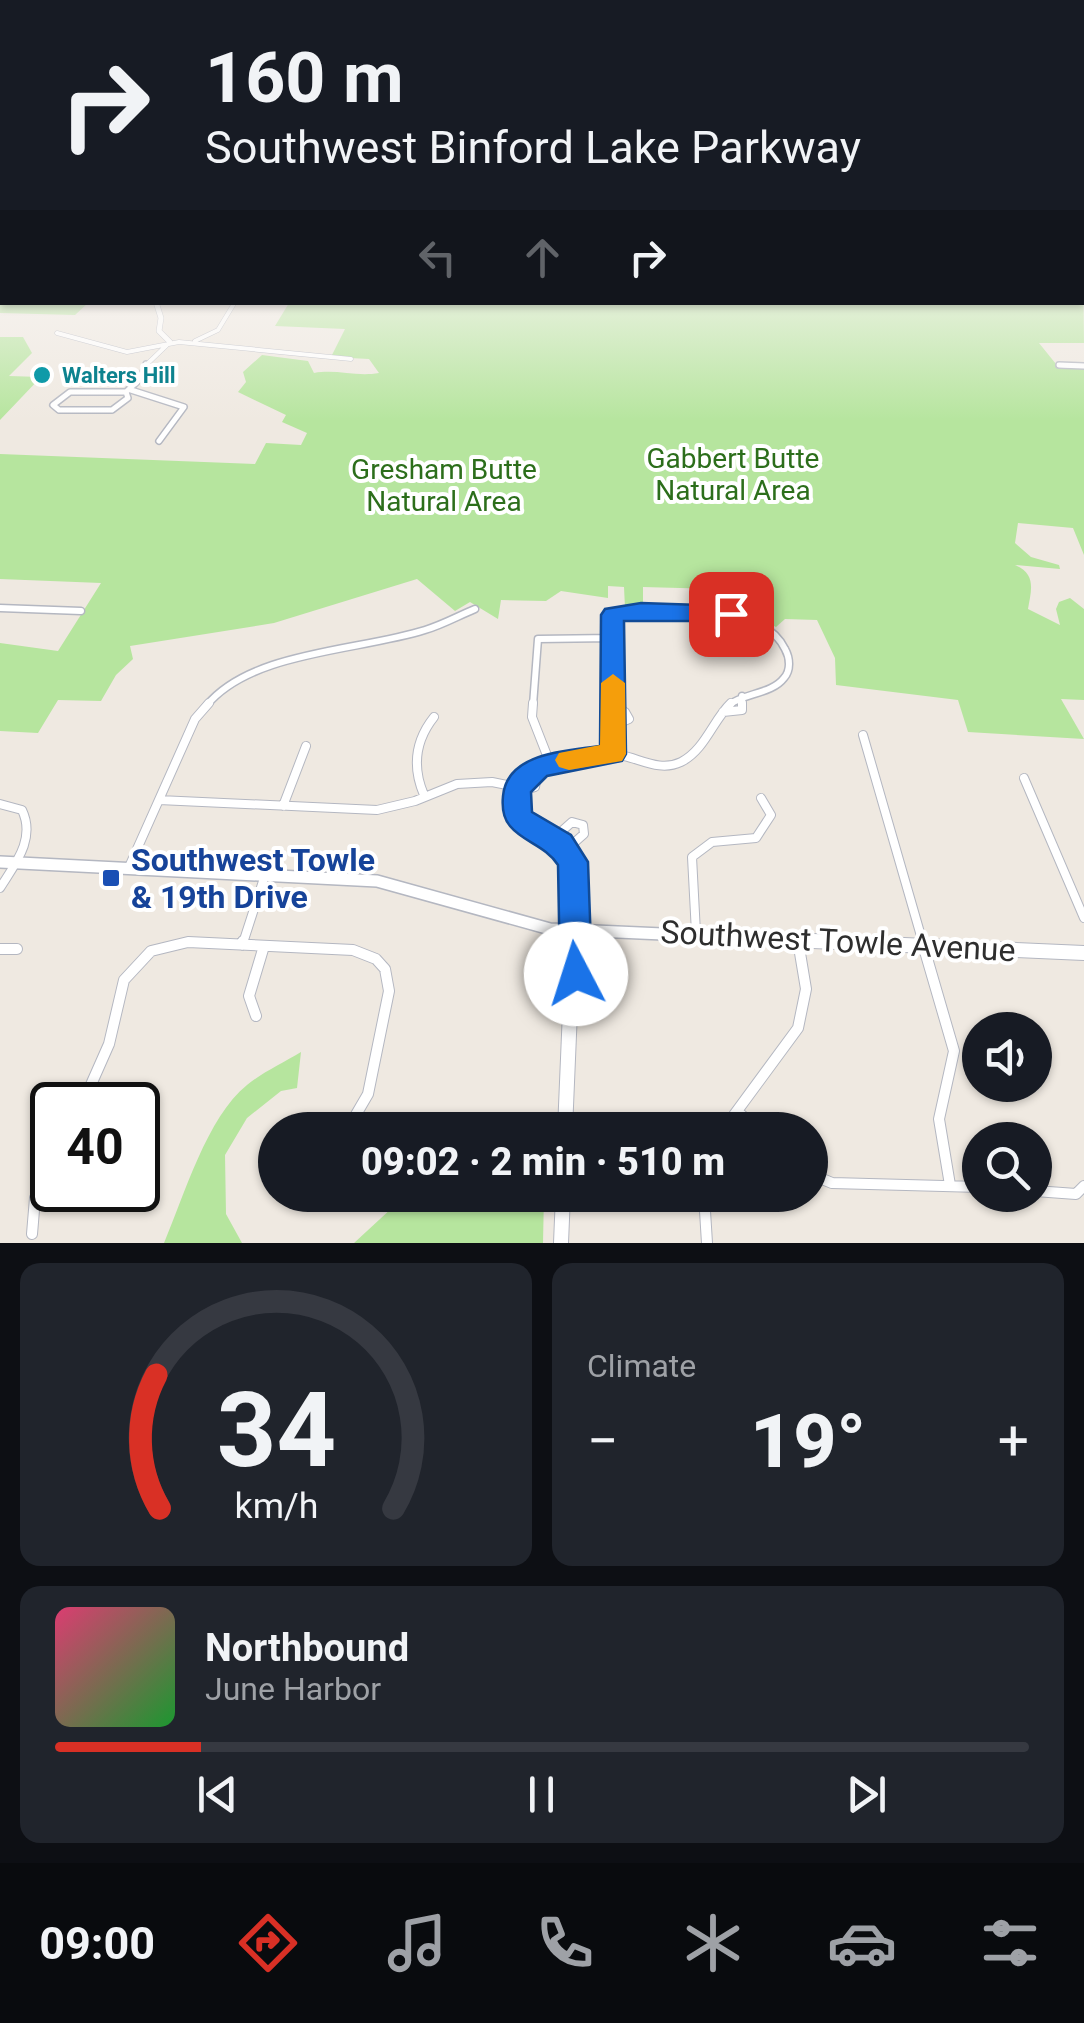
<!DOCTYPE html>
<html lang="en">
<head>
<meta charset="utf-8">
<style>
  :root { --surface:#171b24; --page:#20242c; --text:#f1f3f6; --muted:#9ea1a6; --line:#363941; --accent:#d93025 }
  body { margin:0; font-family:Roboto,sans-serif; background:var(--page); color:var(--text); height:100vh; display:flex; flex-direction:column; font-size:38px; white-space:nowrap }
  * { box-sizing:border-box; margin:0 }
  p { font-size:32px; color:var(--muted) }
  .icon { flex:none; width:55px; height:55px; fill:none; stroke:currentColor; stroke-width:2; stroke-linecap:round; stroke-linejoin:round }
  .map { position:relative; height:1243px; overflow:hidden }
  .drawer { display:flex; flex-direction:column; gap:20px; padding:20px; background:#0d0f14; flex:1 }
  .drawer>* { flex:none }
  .hud { position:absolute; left:0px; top:0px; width:1085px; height:305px; box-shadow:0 2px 8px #0004; background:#171b24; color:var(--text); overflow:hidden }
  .fabs { position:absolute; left:962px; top:1012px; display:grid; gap:20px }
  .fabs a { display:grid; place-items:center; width:90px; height:90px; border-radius:50%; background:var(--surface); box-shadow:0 2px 8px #0004; font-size:50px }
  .speed { position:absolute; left:30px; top:1082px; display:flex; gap:20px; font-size:50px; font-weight:700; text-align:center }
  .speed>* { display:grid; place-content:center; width:130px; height:130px; border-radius:50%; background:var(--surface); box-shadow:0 2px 8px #0004; line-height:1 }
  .speed .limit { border:5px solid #111; border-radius:15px; background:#fff; color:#111 }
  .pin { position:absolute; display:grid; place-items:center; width:85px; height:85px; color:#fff; margin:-42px; border-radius:20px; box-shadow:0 5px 15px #0006 }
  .me { position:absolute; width:110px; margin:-55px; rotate:355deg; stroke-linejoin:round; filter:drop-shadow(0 0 8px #0008) }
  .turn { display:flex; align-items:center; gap:35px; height:210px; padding:0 40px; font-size:45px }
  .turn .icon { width:130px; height:130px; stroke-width:2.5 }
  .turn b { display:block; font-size:70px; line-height:85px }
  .lanes { display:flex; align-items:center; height:95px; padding:0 40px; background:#0003; justify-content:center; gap:50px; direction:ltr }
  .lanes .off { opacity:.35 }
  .big { font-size:75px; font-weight:800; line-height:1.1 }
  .drawer .tile { flex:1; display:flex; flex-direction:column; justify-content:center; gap:15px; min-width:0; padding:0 35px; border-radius:20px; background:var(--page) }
  .drawer .dial { align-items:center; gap:0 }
  .dial svg { height:260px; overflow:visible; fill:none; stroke:var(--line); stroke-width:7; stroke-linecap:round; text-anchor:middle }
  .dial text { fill:var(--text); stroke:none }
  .song { display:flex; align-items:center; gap:30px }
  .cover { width:120px; height:120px; border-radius:15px; background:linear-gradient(135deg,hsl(340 70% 55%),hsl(130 70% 35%)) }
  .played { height:10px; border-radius:5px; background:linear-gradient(90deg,var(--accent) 15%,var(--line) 15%) }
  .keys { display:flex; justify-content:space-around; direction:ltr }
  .heat { display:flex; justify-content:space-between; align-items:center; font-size:55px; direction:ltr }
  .drawer .tiles { flex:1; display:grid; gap:20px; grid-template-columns:1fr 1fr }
  .tile:last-child { grid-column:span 2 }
  .trip { position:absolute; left:258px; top:1112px; width:570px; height:100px; border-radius:50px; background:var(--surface); box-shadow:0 2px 8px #0004; font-weight:800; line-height:100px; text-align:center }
  .tabs { display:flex; height:160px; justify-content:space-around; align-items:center; background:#090b0e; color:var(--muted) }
  .tabs .icon { width:70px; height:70px }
  .tabs .current { color:var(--accent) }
  .tabs b { font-size:45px; color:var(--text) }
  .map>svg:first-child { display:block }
  .green { fill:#b6e59e }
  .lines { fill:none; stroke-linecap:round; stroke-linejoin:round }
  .street-far4-casing { stroke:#b4b7c1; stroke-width:5 }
  .street-far3-casing { stroke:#b4b7c1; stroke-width:8 }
  .street-far2-casing { stroke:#b4b7c1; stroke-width:9 }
  .street-far1-casing { stroke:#b4b7c1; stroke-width:10 }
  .street-casing { stroke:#b4b7c1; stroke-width:12 }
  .secondary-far2-casing { stroke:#b4b7c1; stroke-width:6 }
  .secondary-far1-casing { stroke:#b4b7c1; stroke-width:14 }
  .secondary-casing { stroke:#b4b7c1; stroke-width:16 }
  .street-far4 { stroke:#fff; stroke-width:4 }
  .street-far3 { stroke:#fff; stroke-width:5 }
  .street-far2 { stroke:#fff; stroke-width:6 }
  .street-far1 { stroke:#fff; stroke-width:8 }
  .street { stroke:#fff; stroke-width:10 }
  .secondary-far2 { stroke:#fff; stroke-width:5 }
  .secondary-far1 { stroke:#fff; stroke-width:11 }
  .secondary { stroke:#fff; stroke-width:14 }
  .route { fill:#1a73e8; stroke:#114b97; stroke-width:2.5 }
  .slow { fill:#f59e0b }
  .culture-dot { fill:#0f9aa8; stroke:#fff; stroke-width:4 }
  .transit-dot { fill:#1a4fb4; stroke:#fff; stroke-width:4 }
  .labels { text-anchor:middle; stroke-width:8; stroke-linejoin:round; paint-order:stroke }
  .far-culture-label { font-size:22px; font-weight:bold; fill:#0d838f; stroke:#fff; text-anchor:start }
  .park-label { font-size:28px; fill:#2c6e1b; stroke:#fff }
  .near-transit-label { font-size:32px; font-weight:bold; fill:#164399; stroke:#fff; text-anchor:start }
  .near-street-label { font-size:32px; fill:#2e2e2e; stroke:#fff }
</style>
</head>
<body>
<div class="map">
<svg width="1084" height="1243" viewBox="0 0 1084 1243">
  <rect width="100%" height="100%" fill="#efe9e1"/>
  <!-- green -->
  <path class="green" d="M1083,256l1,87h-45l21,26h24v186l-11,-27 -55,-5 -3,20 16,14 28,8 1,4 -45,-4c22,9 16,26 13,44l32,16 -4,-16 3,-7 11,-4 14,11v91l-23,-1 23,40 -116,-7 -10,-32 -122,-15 -1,-27 -18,-38 -32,-1 -9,8 -21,-11 3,-4 -5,-22 -110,-3v20l-18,1 -1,-21 -16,-1v12l-47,-7 -15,10 -45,-1 -3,19 -28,-17 -15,9 -38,-32 -143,44 -144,23 3,13 -17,16 -15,26 -43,-1 -20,33 -38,-2v-88l58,8 43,-68 -101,-4v-125l255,10 11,-21 35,2 6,-12 -25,-11 4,-7 -48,-23 8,-10 -3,-10 19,-17 46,6 6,12c23,-4 42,4 65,0l-10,-14 -38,-2 14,-28 -70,-3 14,-23 793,-1z
    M0,284l2,18 86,1 -13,12 -75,-2z
    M0,337h23l9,16 -23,23 32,1 -41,43z
    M301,1052l-4,36 -16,3 -34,27 -22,37 1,59 16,29h-78c20,-47 43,-126 83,-158 16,-13 36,-22 54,-33z
    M406,1195h138l-1,48h-189z"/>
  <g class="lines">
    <!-- street-far4 casing -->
    <g class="street-far4-casing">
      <path id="street-far4" d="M57,333l70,19 52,-10 172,17
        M195,341l23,-11 17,-28
        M1059,365l25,1
        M144,367l25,-24"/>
    </g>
    <!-- street-far3 casing -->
    <g class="street-far3-casing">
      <path id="street-far3" d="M1059,365l25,1
        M131,390l53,17 -25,34
        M70,392h56l2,6 -16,12h-53l-6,-5z
        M126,392l15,-14 5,-14"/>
    </g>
    <!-- street-far2 casing -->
    <g class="street-far2-casing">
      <path id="street-far2" d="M0,608l81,3
        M742,696v9
        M207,705c45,-54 152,-54 218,-75 17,-5 33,-14 50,-21
        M533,705l5,-66 74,-1
        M613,705l-1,-90c46,-6 149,-16 173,34 5,9 6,21 -1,29 -12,16 -40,15 -55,27"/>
    </g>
    <!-- street-far1 casing -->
    <g class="street-far1-casing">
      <path id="street-far1" d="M533,703l-1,14 18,46
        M613,703v51
        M613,707l12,5 4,7 -16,7
        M723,712l19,-2v-7
        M863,735l60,208
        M1024,778l60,140
        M516,793l19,-6 2,-11 -5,-6
        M424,795c-12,-28 -9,-54 10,-78
        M159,800l218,10 38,-9 42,-17 35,-2 25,5
        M0,804l22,6c14,29 -7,54 -22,78
        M283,806l23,-60
        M554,838l18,-16 11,3 1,9 -17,15
        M129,867l66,-148 14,-16
        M572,928l2,-55 -4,-19 -50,-35 -4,-19 7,-21c26,-19 65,-29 97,-24 21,4 40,17 61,7 24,-12 32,-42 50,-59
        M696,933l-4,-76 20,-15 44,-4 15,-23 -10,-17
        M798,939l1,4
        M183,943h32
        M243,943l22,-68"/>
    </g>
    <!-- street casing -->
    <g class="street-casing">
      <path id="street" d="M922,941l32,110 -15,68 11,66
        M242,945l1,-4
        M0,949h17
        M256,1016l-7,-20 15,-50
        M82,1105l27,-61 15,-64 27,-29 37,-9 165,8 23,9 9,10 4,22 -21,103 -21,36
        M737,1111l21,19
        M723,1130l75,-102 8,-39 -8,-48
        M810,1174l22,9 148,4
        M1035,1191l41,3 8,-8
        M704,1195l3,48
        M32,1234l3,-36 17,-34"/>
    </g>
    <!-- secondary-far2 casing -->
    <g class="secondary-far2-casing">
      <path id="secondary-far2" d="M156,302l5,16 -2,13 11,11"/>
    </g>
    <!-- secondary-far1 casing -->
    <g class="secondary-far1-casing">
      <path id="secondary-far1" d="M0,862l377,19 173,48 318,14
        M572,930l3,13
        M570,943l1,-6"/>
    </g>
    <!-- secondary casing -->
    <g class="secondary-casing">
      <path id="secondary" d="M813,941l271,12
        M570,986l-4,-13 4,-32
        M565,1130l6,-143 6,-31 -3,-15
        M561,1243l2,-48"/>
    </g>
    <!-- street-far4 -->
    <use href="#street-far4" class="street-far4"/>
    <!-- street-far3 -->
    <use href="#street-far3" class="street-far3"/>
    <!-- street-far2 -->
    <use href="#street-far2" class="street-far2"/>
    <!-- street-far1 -->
    <use href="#street-far1" class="street-far1"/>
    <!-- street -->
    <use href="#street" class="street"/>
    <!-- secondary-far2 -->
    <use href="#secondary-far2" class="secondary-far2"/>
    <!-- secondary-far1 -->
    <use href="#secondary-far1" class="secondary-far1"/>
    <!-- secondary -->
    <use href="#secondary" class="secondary"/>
  </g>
  <!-- sky -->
  <linearGradient id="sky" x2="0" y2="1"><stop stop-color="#7abfeb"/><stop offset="0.59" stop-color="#f8f5f2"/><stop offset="1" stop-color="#f8f5f2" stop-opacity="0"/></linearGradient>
  <rect width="1084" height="421" fill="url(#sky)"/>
  <!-- route -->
  <path class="route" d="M641,603l90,3 11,8 -11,7h-107l2,133 -4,7 -75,15 -16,16 1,20 39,23 17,27 4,112 -4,11 -12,5 -11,-5 -5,-11 -2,-109c-12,-19 -35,-23 -48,-39 -7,-8 -8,-20 -7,-30 4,-44 64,-45 97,-50l1,-131 4,-6z"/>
  <!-- slow -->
  <path class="slow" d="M613,674l12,9 1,71 -4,7 -53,9 -10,-3 -4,-7 4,-7 41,-8 1,-62z"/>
  <!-- markers -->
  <circle class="culture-dot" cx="42" cy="375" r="10"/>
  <rect class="transit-dot" x="101" y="868" width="20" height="20" rx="5"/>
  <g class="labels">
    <!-- far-culture labels -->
    <g class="far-culture-label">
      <text x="62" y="383">Walters Hill</text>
    </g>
    <!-- park labels -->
    <g class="park-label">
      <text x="733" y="468">Gabbert Butte<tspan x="733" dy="32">Natural Area</tspan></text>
      <text x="444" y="479">Gresham Butte<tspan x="444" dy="32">Natural Area</tspan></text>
    </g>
    <!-- near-transit labels -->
    <g class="near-transit-label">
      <text x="131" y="871">Southwest Towle<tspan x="131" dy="37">&amp; 19th Drive</tspan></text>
    </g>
    <!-- near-street labels -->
    <g class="near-street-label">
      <text transform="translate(838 941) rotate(3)" y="11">Southwest Towle Avenue</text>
    </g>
  </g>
</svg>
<div class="fabs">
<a><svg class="icon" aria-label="sound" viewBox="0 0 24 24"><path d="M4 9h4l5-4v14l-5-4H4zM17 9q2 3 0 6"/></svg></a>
<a><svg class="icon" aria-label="search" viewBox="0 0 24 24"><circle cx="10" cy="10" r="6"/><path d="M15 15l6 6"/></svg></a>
</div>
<div class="speed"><div class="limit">40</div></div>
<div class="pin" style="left:731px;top:614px;background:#d93025"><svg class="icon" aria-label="arrive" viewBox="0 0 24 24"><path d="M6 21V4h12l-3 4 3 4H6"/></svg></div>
<svg class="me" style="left:576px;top:974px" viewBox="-20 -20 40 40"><circle r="19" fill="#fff"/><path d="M0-13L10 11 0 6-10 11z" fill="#1a73e8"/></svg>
<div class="trip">09:02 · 2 min · 510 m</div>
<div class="hud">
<div class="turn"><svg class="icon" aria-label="right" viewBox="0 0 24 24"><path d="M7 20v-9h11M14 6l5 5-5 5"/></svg><div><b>160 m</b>Southwest Binford Lake Parkway</div></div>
<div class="lanes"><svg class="icon off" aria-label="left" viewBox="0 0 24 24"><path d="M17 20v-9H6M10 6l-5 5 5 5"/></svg><svg class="icon off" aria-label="ahead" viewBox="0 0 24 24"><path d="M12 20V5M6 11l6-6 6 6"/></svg><svg class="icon" aria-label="right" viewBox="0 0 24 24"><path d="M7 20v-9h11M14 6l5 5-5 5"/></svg></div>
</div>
</div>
<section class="drawer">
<div class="tiles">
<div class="tile dial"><svg viewBox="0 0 100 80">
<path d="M14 69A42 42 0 1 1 86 69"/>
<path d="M14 69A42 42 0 0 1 13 28" stroke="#d93025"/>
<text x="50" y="56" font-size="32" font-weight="700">34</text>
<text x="50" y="72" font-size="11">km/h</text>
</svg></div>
<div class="tile"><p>Climate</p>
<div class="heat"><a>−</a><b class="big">19°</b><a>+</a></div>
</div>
<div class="tile">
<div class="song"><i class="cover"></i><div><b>Northbound</b><p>June Harbor</p></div></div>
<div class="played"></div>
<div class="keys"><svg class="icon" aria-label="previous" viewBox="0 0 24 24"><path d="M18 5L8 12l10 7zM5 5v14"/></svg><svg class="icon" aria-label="pause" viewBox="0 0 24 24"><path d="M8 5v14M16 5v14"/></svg><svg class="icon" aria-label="next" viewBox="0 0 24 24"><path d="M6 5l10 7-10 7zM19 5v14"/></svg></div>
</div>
</div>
</section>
<nav class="tabs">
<b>09:00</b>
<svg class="icon current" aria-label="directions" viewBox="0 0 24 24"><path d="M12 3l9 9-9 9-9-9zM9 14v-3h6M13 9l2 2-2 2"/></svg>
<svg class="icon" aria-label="music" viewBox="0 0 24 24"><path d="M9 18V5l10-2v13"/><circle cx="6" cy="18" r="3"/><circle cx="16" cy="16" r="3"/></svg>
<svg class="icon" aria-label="phone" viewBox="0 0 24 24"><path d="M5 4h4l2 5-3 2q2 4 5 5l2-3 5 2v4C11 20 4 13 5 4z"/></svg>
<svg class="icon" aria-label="climate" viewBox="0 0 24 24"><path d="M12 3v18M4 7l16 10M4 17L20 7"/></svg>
<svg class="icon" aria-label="car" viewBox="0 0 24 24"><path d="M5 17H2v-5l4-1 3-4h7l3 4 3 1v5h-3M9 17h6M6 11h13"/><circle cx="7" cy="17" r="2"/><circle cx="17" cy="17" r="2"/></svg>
<svg class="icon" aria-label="filters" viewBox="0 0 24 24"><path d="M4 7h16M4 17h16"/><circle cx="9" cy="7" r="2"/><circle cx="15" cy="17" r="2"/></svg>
</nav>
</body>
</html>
